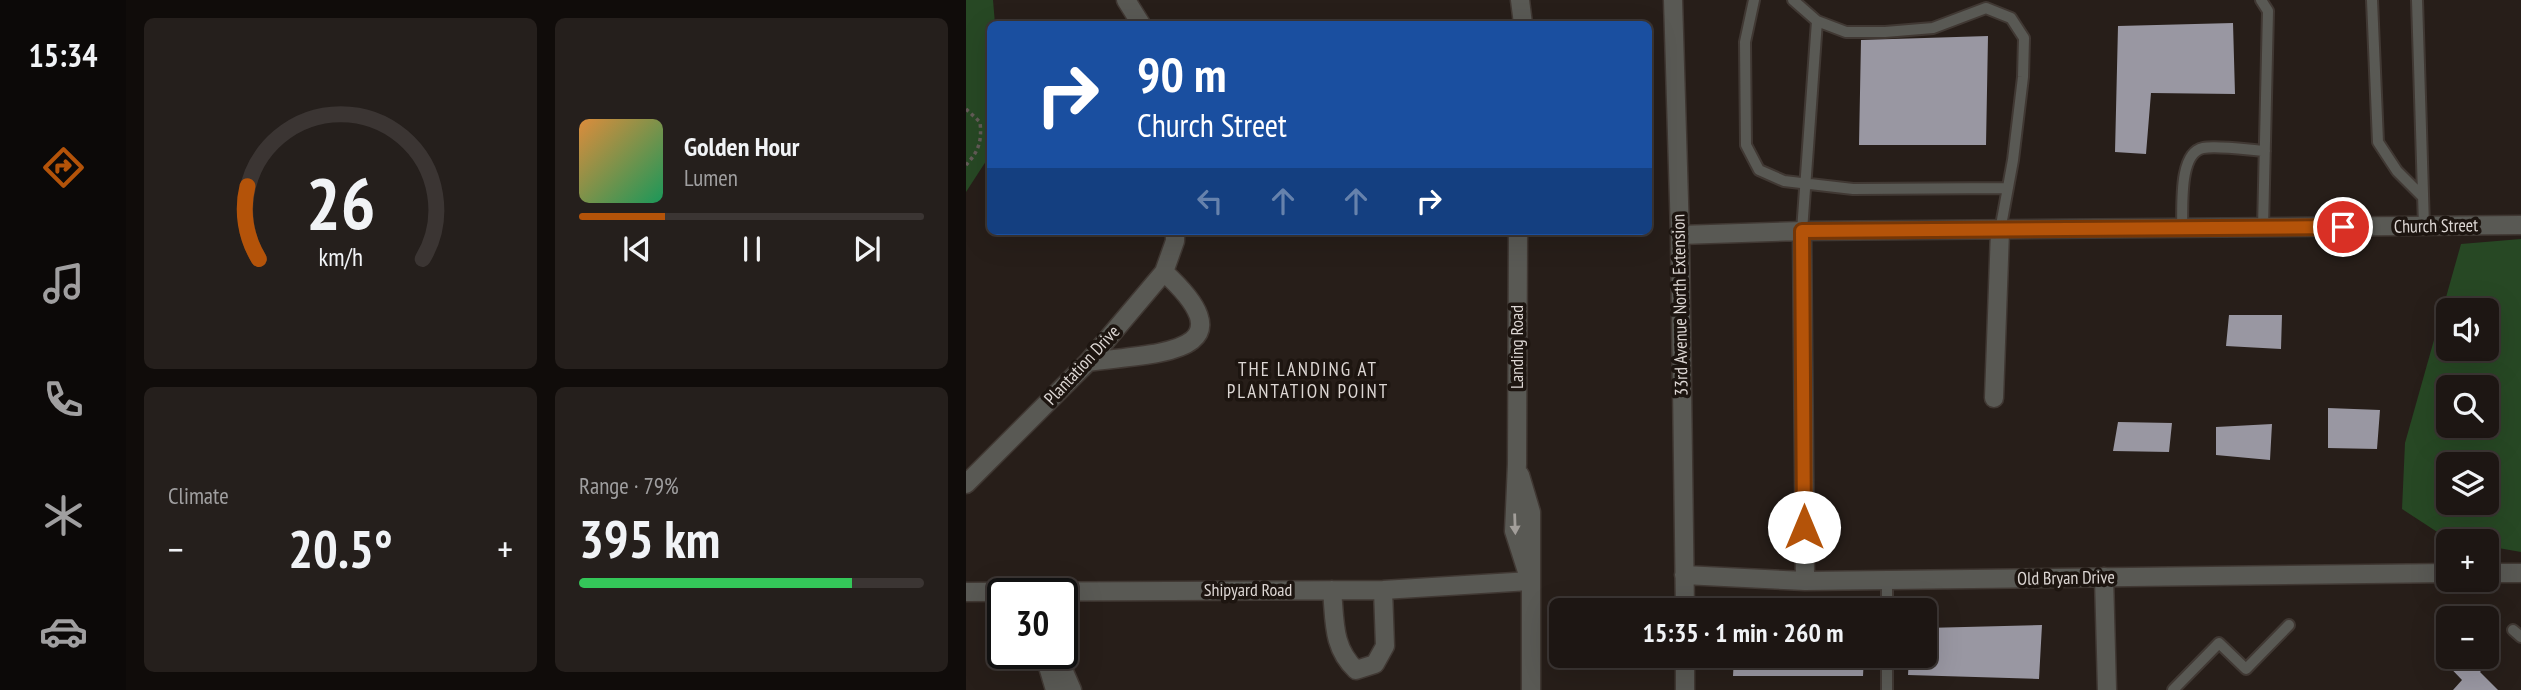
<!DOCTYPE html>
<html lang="en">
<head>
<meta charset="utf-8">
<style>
  :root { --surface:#1d1613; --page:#251f1c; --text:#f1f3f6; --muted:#a09fa0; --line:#3b3533; --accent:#b45309 }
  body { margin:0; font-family:"PT Sans Narrow",sans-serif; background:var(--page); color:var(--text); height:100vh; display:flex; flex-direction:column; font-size:26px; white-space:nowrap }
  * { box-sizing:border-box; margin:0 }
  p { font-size:23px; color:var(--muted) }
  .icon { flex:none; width:38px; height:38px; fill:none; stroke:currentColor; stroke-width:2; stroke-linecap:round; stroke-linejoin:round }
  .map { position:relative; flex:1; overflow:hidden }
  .panel { display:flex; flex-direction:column; gap:18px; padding:18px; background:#100c0a; width:840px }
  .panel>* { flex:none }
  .guide { position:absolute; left:21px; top:21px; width:665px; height:214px; border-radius:10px; box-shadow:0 7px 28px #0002,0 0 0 2px var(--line); background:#1a4fa0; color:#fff; overflow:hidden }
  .controls { position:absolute; left:1470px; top:298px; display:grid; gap:14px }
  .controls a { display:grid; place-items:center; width:63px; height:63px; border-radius:10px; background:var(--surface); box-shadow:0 7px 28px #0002,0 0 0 2px var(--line); font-size:35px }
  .speed { position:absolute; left:21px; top:578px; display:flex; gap:14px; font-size:35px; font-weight:700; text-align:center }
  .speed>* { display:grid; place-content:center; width:91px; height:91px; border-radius:50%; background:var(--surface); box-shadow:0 7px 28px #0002,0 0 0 2px var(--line); line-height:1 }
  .speed .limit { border:4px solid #111; border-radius:10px; background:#fff; color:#111 }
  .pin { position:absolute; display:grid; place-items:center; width:60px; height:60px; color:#fff; margin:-30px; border:4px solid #fff; border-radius:50%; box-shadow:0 2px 7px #0007 }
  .me { position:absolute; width:77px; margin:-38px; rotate:0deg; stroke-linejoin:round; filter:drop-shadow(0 0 5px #0008) }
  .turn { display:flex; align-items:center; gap:24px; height:147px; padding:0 35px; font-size:32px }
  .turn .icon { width:91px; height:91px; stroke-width:2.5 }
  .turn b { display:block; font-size:49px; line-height:60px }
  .lanes { display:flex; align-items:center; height:66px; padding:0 35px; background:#0003; justify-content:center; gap:35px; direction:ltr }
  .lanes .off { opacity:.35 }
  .big { font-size:52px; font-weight:800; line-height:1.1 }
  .panel .card { flex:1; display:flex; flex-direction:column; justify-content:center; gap:10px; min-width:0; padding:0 24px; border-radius:10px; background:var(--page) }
  .panel .dial { align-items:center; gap:0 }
  .dial svg { height:182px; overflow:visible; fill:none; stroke:var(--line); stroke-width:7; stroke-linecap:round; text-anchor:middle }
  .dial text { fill:var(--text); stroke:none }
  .song { display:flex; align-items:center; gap:21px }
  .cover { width:84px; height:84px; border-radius:10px; background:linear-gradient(135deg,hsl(30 70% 55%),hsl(150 70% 35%)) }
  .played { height:7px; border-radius:4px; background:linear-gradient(90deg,var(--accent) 25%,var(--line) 25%) }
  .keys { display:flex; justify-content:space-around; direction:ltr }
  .heat { display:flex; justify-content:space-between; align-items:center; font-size:38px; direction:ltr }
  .charge { height:10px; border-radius:5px; background:linear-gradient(90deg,#34c759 79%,var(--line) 0) }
  .panel .tiles { flex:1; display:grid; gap:18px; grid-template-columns:repeat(2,1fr) }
  .trip { position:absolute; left:583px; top:598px; width:388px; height:70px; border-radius:10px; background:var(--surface); box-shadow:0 7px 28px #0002,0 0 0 2px var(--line); font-weight:800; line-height:70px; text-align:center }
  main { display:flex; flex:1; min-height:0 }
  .tab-bar { display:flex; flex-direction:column; width:126px; justify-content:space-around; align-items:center; background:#0c0908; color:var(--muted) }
  .tab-bar .icon { width:49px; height:49px }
  .tab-bar .selected { color:var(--accent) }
  .tab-bar b { font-size:32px; color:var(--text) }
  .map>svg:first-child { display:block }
  .green { fill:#274824; fill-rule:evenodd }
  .building { fill:#9997a2 }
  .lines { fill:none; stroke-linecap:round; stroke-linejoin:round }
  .lane-casing { stroke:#403833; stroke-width:14 }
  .street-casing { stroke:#403833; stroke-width:21 }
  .path { stroke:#635b57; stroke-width:3.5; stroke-dasharray:3.5 3.5; stroke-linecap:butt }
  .lane { stroke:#595954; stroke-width:10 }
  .street { stroke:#595954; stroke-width:18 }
  .oneway { fill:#a29e9a }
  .route-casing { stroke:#753606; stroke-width:18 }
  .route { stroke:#b45309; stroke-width:12 }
  .labels { text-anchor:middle; stroke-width:7; stroke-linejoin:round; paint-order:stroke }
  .street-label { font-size:18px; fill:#ddd7d4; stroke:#1d1510 }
  .neighbourhood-label { font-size:19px; letter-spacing:2px; fill:#ddd7d4; stroke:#1d1510 }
</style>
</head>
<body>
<main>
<nav class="tab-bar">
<b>15:34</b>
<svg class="icon selected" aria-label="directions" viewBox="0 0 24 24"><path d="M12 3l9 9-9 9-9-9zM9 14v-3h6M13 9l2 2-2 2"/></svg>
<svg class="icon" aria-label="music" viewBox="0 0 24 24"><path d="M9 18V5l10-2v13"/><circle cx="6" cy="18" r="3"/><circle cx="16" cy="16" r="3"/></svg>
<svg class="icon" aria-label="phone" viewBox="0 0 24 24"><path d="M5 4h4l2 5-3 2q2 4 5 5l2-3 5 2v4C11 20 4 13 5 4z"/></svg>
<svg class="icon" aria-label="climate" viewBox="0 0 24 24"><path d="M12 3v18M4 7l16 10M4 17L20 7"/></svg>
<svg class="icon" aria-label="car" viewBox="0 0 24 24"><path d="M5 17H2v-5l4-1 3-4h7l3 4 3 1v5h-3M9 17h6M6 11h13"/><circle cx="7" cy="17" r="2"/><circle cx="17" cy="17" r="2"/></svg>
</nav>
<section class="panel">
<div class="tiles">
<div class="card dial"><svg viewBox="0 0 100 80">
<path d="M14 69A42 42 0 1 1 86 69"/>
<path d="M14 69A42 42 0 0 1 9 37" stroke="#b45309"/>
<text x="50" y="56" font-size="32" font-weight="700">26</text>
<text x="50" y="72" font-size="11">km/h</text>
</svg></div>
<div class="card">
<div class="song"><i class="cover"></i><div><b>Golden Hour</b><p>Lumen</p></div></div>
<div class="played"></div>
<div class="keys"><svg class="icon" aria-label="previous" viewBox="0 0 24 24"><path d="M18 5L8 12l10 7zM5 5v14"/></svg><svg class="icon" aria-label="pause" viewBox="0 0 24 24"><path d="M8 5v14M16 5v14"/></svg><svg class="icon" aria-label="next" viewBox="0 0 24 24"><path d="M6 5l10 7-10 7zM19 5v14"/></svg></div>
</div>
<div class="card"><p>Climate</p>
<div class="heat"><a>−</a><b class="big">20.5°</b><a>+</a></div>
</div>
<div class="card"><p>Range · 79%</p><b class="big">395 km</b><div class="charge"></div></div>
</div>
</section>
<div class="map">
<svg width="1555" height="690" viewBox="0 0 1555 690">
  <rect width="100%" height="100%" fill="#271e19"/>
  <!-- green -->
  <path class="green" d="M0,0h27l2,24h-5v131l-24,37z
    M1555,239v313l-34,-6v-5l-39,-2 -46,-30 3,-66 56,-199zM1482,310h39v38h-39zM1482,387h39v38h-39zM1482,464h39v38h-39z"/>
  <!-- building -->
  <path class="building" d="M1267,23l2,71 -84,-1 -5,61 -31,-2 3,-126z
    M1022,36l-2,109h-127l2,-105z
    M1263,315h53l-1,34 -55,-3z
    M1362,408l52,2 -3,39 -49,-1z
    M1152,422l54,1 -3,29 -56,-1z
    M1306,424l-2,36 -54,-5v-28z
    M1076,625l-3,54 -131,-4 1,-19h16v-28z
    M768,656h130l-1,20h-130z
    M1473,656h55l-14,16 18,18h-45l9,-10z"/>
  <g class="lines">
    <!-- lane casing -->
    <g class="lane-casing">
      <path id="lane" d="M788,0l-9,42 1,103 13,25 25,11 69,8 155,-1
        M827,0l24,21 29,11h39l48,-4 53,-20 25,10 13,20 -1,39 -10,83 -13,71
        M1295,0l7,11 -5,217
        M1406,0l6,142 19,29 26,26
        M1451,0l7,226
        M1216,229c1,-21 -4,-76 21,-81 14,-3 46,2 62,3
        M836,231l15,-210
        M921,611v-31
        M1547,630l8,7
        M921,690v-34
        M1207,690l46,-47 27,26 43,-44"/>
    </g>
    <!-- street casing -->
    <g class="street-casing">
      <path id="street" d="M160,0l15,24
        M554,0l3,24
        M707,0l7,235 5,376
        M552,231l-1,233 -3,67 16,50
        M836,231l3,350
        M714,235l122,-4 719,-6
        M122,362c63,-9 168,-6 76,-90
        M1028,398l6,-167
        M554,475l11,37v178
        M0,484l122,-122 76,-90 11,-31v-10
        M1521,573h34
        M718,575l121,6 643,-8
        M1138,577l3,113
        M366,590c3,31 0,57 24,80l19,-6 10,-18 -2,-56
        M0,592l417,-2 147,-9
        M78,653l11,37
        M90,653l16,37
        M719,656v34"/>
    </g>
    <!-- path -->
    <path class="path" d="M0,109l14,13c2,19 -1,29 -14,43"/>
    <!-- lane -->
    <use href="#lane" class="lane"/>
    <!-- street -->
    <use href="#street" class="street"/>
  </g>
  <!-- one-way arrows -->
  <defs><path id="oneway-solid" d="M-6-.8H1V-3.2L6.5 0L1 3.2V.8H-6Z" transform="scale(1.75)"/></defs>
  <use class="oneway" href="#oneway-solid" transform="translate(549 524) rotate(88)"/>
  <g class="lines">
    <!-- route casing -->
    <g class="route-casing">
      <path id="route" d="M838,527l-2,-296 541,-4"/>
    </g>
    <!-- route -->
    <use href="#route" class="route"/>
  </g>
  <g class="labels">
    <!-- street labels -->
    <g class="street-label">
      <text transform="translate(1470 226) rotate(-1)" y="6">Church Street</text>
      <text transform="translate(714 305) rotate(-91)" y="6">33rd Avenue North Extension</text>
      <text transform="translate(551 347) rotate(-90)" y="6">Landing Road</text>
      <text transform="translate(116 365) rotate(-47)" y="6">Plantation Drive</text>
      <text transform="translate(1100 578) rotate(-1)" y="6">Old Bryan Drive</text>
      <text x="282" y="596">Shipyard Road</text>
    </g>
    <!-- neighbourhood labels -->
    <g class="neighbourhood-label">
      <text x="342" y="376">THE LANDING AT<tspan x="342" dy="22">PLANTATION POINT</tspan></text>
    </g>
  </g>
</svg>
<div class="controls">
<a><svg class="icon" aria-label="sound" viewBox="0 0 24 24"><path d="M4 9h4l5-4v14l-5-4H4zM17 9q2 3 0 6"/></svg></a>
<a><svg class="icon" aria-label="search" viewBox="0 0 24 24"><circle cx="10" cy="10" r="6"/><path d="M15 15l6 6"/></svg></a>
<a><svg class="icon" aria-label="layers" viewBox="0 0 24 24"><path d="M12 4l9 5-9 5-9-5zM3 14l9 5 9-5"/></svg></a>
<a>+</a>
<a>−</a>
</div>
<div class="speed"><div class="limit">30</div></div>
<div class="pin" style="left:1377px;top:227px;background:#d93025"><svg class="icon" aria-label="arrive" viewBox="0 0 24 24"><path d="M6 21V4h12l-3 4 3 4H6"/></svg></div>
<svg class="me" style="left:838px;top:527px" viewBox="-20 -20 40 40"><circle r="19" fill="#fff"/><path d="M0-13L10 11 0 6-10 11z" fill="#b45309"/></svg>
<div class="trip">15:35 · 1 min · 260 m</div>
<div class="guide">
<div class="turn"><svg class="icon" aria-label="right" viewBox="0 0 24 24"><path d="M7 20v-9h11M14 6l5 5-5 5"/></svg><div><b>90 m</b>Church Street</div></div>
<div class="lanes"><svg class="icon off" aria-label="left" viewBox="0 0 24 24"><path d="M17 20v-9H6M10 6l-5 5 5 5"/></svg><svg class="icon off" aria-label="ahead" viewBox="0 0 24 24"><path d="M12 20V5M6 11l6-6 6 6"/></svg><svg class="icon off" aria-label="ahead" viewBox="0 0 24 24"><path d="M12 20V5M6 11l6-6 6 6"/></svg><svg class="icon" aria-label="right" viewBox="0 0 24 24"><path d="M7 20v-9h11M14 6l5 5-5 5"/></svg></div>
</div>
</div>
</main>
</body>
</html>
